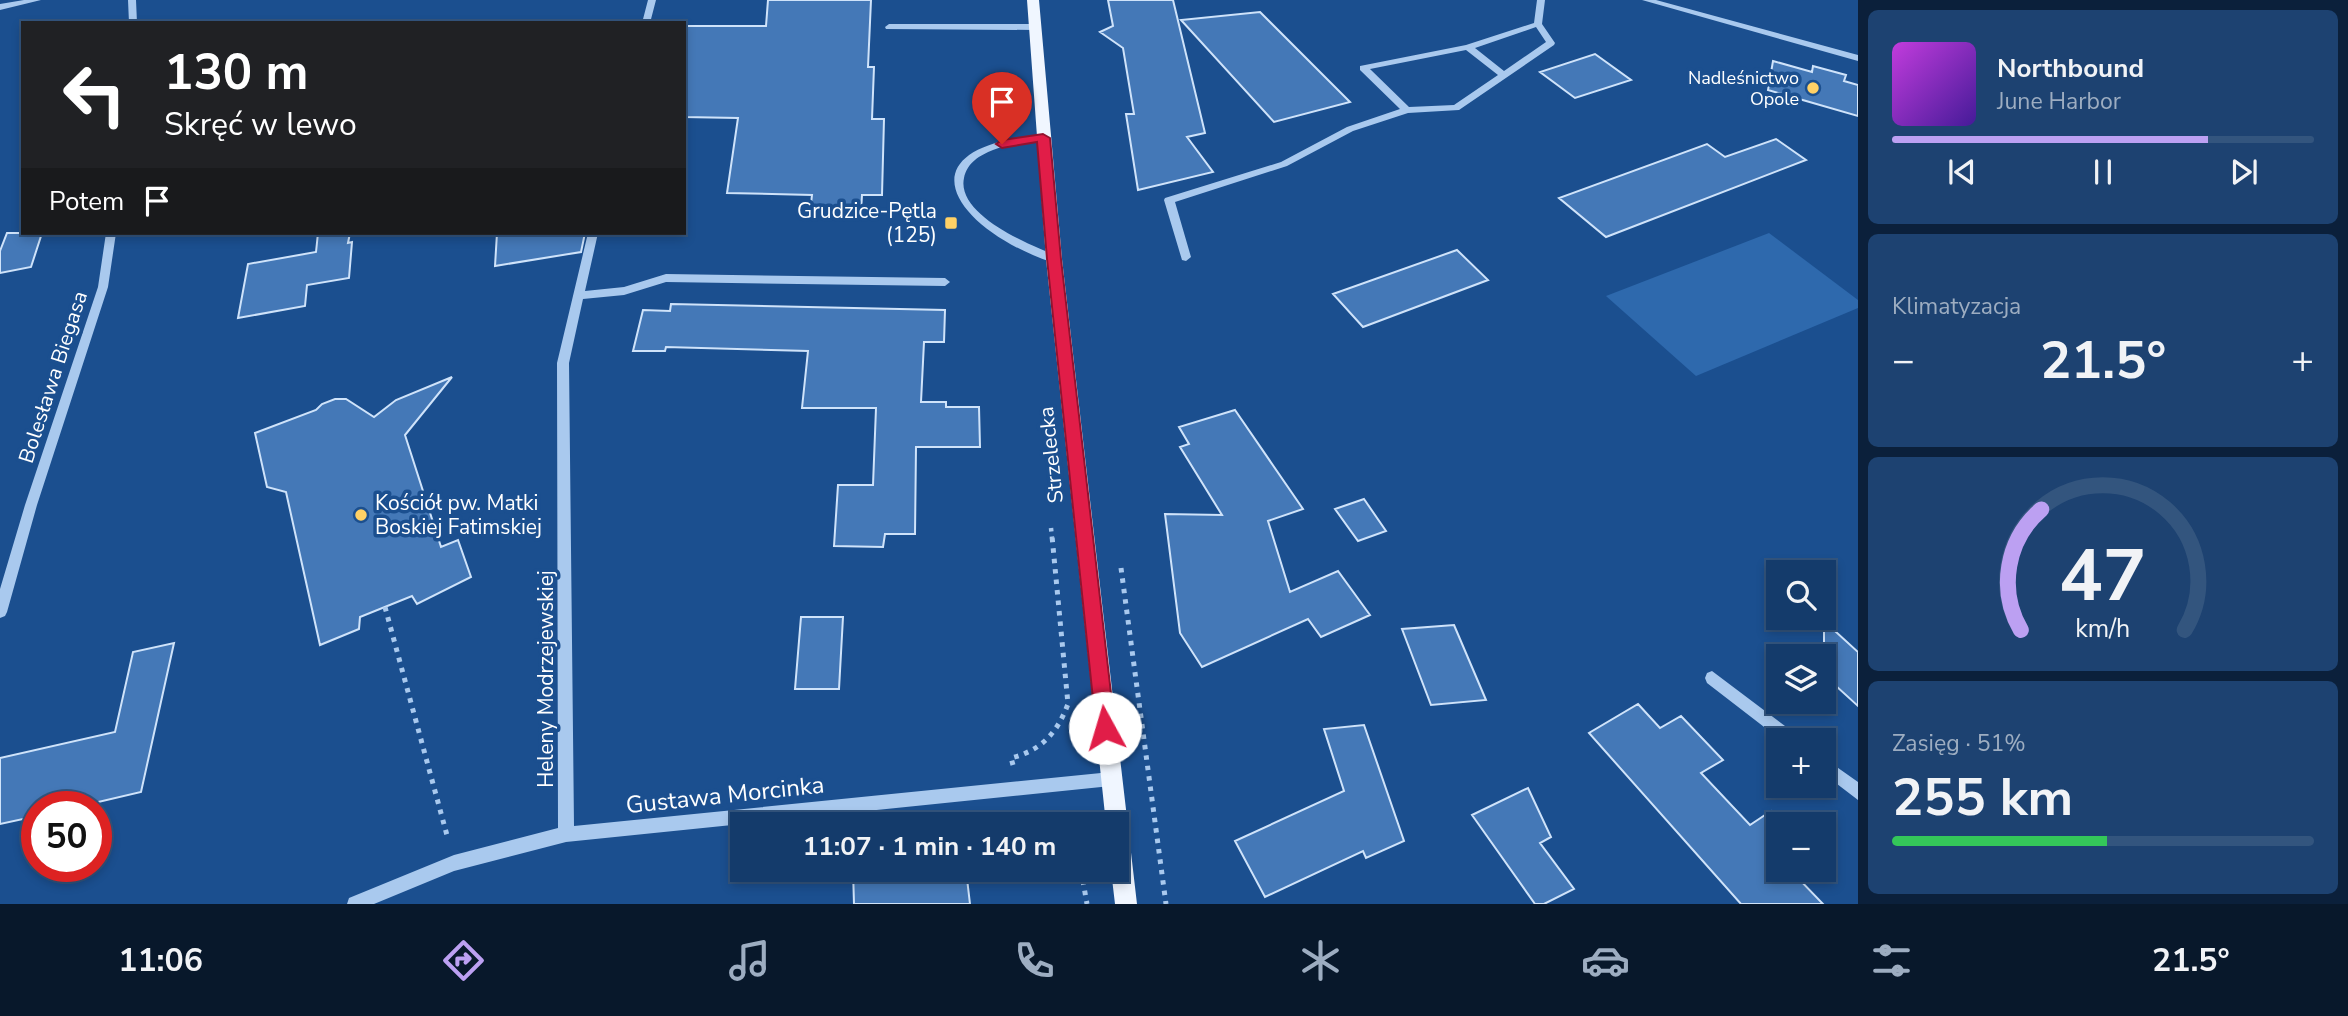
<!DOCTYPE html>
<html lang="pl">
<head>
<meta charset="utf-8">
<style>
  :root { --surface:#143b6b; --page:#1d4271; --text:#f1f3f6; --muted:#9dadc1; --line:#33557e; --accent:#bca0f2 }
  body { margin:0; font-family:"Nunito Sans",sans-serif; background:var(--page); color:var(--text); height:100vh; display:flex; flex-direction:column; font-size:26px; white-space:nowrap }
  * { box-sizing:border-box; margin:0 }
  p { font-size:23px; color:var(--muted) }
  .icon { flex:none; width:38px; height:38px; fill:none; stroke:currentColor; stroke-width:2; stroke-linecap:round; stroke-linejoin:round }
  .map { position:relative; flex:1; overflow:hidden }
  .drawer { display:flex; flex-direction:column; gap:10px; padding:10px; background:#0b203b; width:490px }
  .drawer>* { flex:none }
  .guide { position:absolute; left:21px; top:21px; width:665px; height:214px; border-radius:0px; box-shadow:0 4px 10px #0003,0 0 0 2px var(--line); background:#202124; color:#fff; overflow:hidden }
  .controls { position:absolute; left:1766px; top:560px; display:grid; gap:14px }
  .controls a { display:grid; place-items:center; width:70px; height:70px; border-radius:0px; background:var(--surface); box-shadow:0 4px 10px #0003,0 0 0 2px var(--line); font-size:35px }
  .speed { position:absolute; left:21px; top:791px; display:flex; gap:14px; font-size:35px; font-weight:700; text-align:center }
  .speed>* { display:grid; place-content:center; width:91px; height:91px; border-radius:50%; background:var(--surface); box-shadow:0 4px 10px #0003,0 0 0 2px var(--line); line-height:1 }
  .speed .limit { border:10px solid #d22; background:#fff; color:#111 }
  .pin { position:absolute; display:grid; place-items:center; width:60px; height:60px; color:#fff; margin:-72px -30px; border-radius:50% 50% 50% 0; rotate:-45deg; box-shadow:0 0 7px #0007 }
  .pin .icon { rotate:45deg }
  .me { position:absolute; width:77px; margin:-38px; rotate:354deg; stroke-linejoin:round; filter:drop-shadow(0 0 5px #0008) }
  .turn { display:flex; align-items:center; gap:24px; height:147px; padding:0 28px; font-size:32px }
  .turn .icon { width:91px; height:91px; stroke-width:2.5 }
  .turn b { display:block; font-size:49px; line-height:60px }
  .then { display:flex; align-items:center; height:66px; padding:0 28px; background:#0003; gap:14px; font-size:26px }
  .big { font-size:52px; font-weight:700; line-height:1.1 }
  .drawer .tile { flex:1; display:flex; flex-direction:column; justify-content:center; gap:10px; min-width:0; padding:0 24px; border-radius:10px; background:var(--page) }
  .drawer .dial { align-items:center; gap:0 }
  .dial svg { height:182px; overflow:visible; fill:none; stroke:var(--line); stroke-width:7; stroke-linecap:round; text-anchor:middle }
  .dial text { fill:var(--text); stroke:none }
  .song { display:flex; align-items:center; gap:21px }
  .cover { width:84px; height:84px; border-radius:10px; background:linear-gradient(135deg,hsl(290 70% 55%),hsl(260 70% 35%)) }
  .played { height:7px; border-radius:4px; background:linear-gradient(90deg,var(--accent) 75%,var(--line) 75%) }
  .keys { display:flex; justify-content:space-around; direction:ltr }
  .heat { display:flex; justify-content:space-between; align-items:center; font-size:38px; direction:ltr }
  .charge { height:10px; border-radius:5px; background:linear-gradient(90deg,#34c759 51%,var(--line) 0) }
  .trip { position:absolute; left:730px; top:812px; width:399px; height:70px; border-radius:0px; background:var(--surface); box-shadow:0 4px 10px #0003,0 0 0 2px var(--line); font-weight:700; line-height:70px; text-align:center }
  .tabs { display:flex; height:112px; justify-content:space-around; align-items:center; background:#08182b; color:var(--muted) }
  .tabs .icon { width:49px; height:49px }
  .tabs .selected { color:var(--accent) }
  .tabs b { font-size:32px; color:var(--text) }
  main { display:flex; flex:1; min-height:0 }
  .map>svg:first-child { display:block }
  .green { fill:#2e69ad }
  .building { fill:#4478b7; stroke:#cfe3fa; stroke-width:2 }
  .lines { fill:none; stroke-linecap:round; stroke-linejoin:round }
  .path-far1 { stroke:#a9c9ee; stroke-width:4.5; stroke-dasharray:3.5 5; stroke-linecap:butt }
  .path { stroke:#a9c9ee; stroke-width:5; stroke-dasharray:4.5 6; stroke-linecap:butt }
  .minor { fill:#a9c9ee; fill-rule:evenodd }
  .major { fill:#f0f6ff; fill-rule:evenodd }
  .route { fill:#e11d48; stroke:#92132f; stroke-width:2 }
  .poi-dot { fill:#ffd166; stroke:#1b4f8f; stroke-width:2.5 }
  .labels { text-anchor:middle; stroke-width:7; stroke-linejoin:round; paint-order:stroke }
  .far-poi-label { font-size:18px; fill:#fff; stroke:#1b4f8f; text-anchor:end }
  .poi-label { font-size:21px; fill:#fff; stroke:#1b4f8f; text-anchor:end }
  .street-label { font-size:21px; fill:#fff; stroke:#1b4f8f }
  .near-street-label { font-size:24px; fill:#fff; stroke:#1b4f8f }
</style>
</head>
<body>
<main>
<div class="map">
<svg width="1858" height="904" viewBox="0 0 1858 904">
  <rect width="100%" height="100%" fill="#1b4f8f"/>
  <!-- green -->
  <path class="green" d="M1769,233l89,67v8l-162,68 -90,-80z"/>
  <!-- building -->
  <path class="building" d="M768,0h103l-3,67h6l-2,52h12l-2,76h-20l-1,17h-51l2,-17 -85,-2 11,-75 -54,-1v-91h82z
    M1108,0h65l32,133 -18,4 26,35 -75,18 -12,-76h8l-11,-66 -23,-16 13,-6z
    M1260,12l90,90 -76,20 -93,-102z
    M1595,54l36,26 -56,18 -35,-26z
    M1773,61l39,11 1,-6 33,9 -2,6 14,4v31l-90,-26z
    M1776,139l30,21 -200,77 -47,-39 148,-54 18,13z
    M7,233h35l-11,34 -31,6v-22z
    M318,233h32l-2,10 4,-1 -3,36 -42,7 -2,21 -67,12 10,-54 68,-12z
    M497,233h88l-4,19 -86,14z
    M1457,250l31,30 -125,47 -30,-33z
    M671,304l274,6 -1,32h-20l-3,60h25v5h33l1,40h-64l-1,87h-30l-2,13 -49,-1 4,-61h35l3,-77h-74l6,-57 -142,-4 -1,4h-32l10,-41 27,1z
    M452,377l-47,58 36,112 17,-7 13,37 -54,27 -5,-8 -52,21 -1,12 -39,16 -34,-153 -19,-5 -12,-54 61,-23 6,-6 13,-5h11l28,18 22,-17z
    M1235,410l68,99 -35,12 22,71 48,-21 32,44 -49,22 -13,-18 -106,48 -22,-34 -15,-119 57,1 -42,-68 9,-3 -10,-17z
    M1364,499l22,32 -28,10 -23,-32z
    M801,617h42l-4,72h-44z
    M1824,621l34,31v54l-34,-31z
    M1454,625l32,75 -55,5 -29,-76z
    M174,643l-33,149 -64,15h-40v9l-37,8v-66l115,-26 18,-80z
    M1638,704l22,24 21,-12 42,44 -22,13 49,52 21,-14 13,13h-6v46h22l-6,4 29,30h-82l-152,-171z
    M1364,725l40,116 -38,17 -3,-7 -98,46 -30,-56 109,-50 -20,-62z
    M1528,788l23,49 -11,6 34,46 -30,15h-9l-63,-89z
    M853,870h113l4,34h-116z"/>
  <g class="lines">
    <!-- path-far1 -->
    <path class="path-far1" d="M1051,528l1,10"/>
    <!-- path -->
    <path class="path" d="M1121,568l45,336
      M385,607l63,232
      M1013,765l-2,-7c31,-8 46,-25 57,-54l-16,-168
      M1026,816l17,8
      M1081,870l6,34"/>
    <!-- minor -->
    <path class="minor" d="M24,0h17l-41,10v-6z
      M128,0h8l1,23h-8z
      M648,0h8l-6,23h-8z
      M1537,0h8l-3,24 13,19 -1,2 -95,65 -51,3 -55,18 -66,35 -112,36 16,55 -5,4 -4,-1 -18,-60 1,-2 116,-36 66,-35 53,-18 -40,-39v-4l106,-21 68,-22zM1536,27l10,15 -42,29 -29,-23zM1466,50l32,25 -44,30 -45,2 -39,-38z
      M1642,0h14l202,55v6z
      M889,24h146l4,3 -4,3 -149,-1 -1,-2z
      M1043,135l5,3 -2,2c-17,4 -35,3 -53,10 -13,5 -26,13 -29,28 -8,37 67,68 94,78l1,3 -5,4c-98,-32 -159,-116 -11,-128z
      M106,233h10l-8,54 -71,218 -30,107 -2,4 -5,2v-29l25,-84 73,-218z
      M588,233h10l-13,58 39,-4 42,-13 279,4 5,4 -5,4 -279,-4 -42,13 -41,4 -14,64 5,463 537,-54 5,2 2,5 -2,5 -5,2 -545,56 -112,29 -80,33h-27l2,-6 105,-43 104,-27 -1,-465z
      M1712,671l85,64 2,5h-18l-74,-57 -2,-5 2,-5z
      M1824,758l34,24v18l-34,-26z"/>
    <!-- major -->
    <path class="major" d="M1027,0h12l23,259 75,645h-22l-4,-34h5v-46h-10l-60,-565z"/>
  </g>
  <!-- route -->
  <path class="route" d="M1043,134l7,4 11,121 54,469 -3,6 -7,3 -6,-3 -3,-6 -49,-469 -10,-117 -35,6 -6,-4 6,-4z"/>
  <!-- markers -->
  <g class="poi-dot">
    <circle cx="1813" cy="88" r="7"/>
    <rect x="944" y="216" width="14" height="14" rx="3.5"/>
    <circle cx="361" cy="515" r="7"/>
  </g>
  <g class="labels">
    <!-- far-poi labels -->
    <g class="far-poi-label">
      <text x="1799" y="84">Nadleśnictwo<tspan x="1799" dy="21">Opole</tspan></text>
    </g>
    <!-- poi labels -->
    <g class="poi-label">
      <text x="937" y="218">Grudzice-Pętla<tspan x="937" dy="24">(125)</tspan></text>
      <text x="375" y="510" text-anchor="start">Kościół pw. Matki<tspan x="375" dy="24">Boskiej Fatimskiej</tspan></text>
    </g>
    <!-- street labels -->
    <g class="street-label">
      <text transform="translate(53 377) rotate(-72)" y="7">Bolesława Biegasa</text>
      <text transform="translate(1051 455) rotate(-96)" y="7">Strzelecka</text>
      <text transform="translate(546 679) rotate(-90)" y="7">Heleny Modrzejewskiej</text>
    </g>
    <!-- near-street labels -->
    <g class="near-street-label">
      <text transform="translate(725 795) rotate(-6)" y="8">Gustawa Morcinka</text>
    </g>
  </g>
</svg>
<div class="controls">
<a><svg class="icon" aria-label="search" viewBox="0 0 24 24"><circle cx="10" cy="10" r="6"/><path d="M15 15l6 6"/></svg></a>
<a><svg class="icon" aria-label="layers" viewBox="0 0 24 24"><path d="M12 4l9 5-9 5-9-5zM3 14l9 5 9-5"/></svg></a>
<a>+</a>
<a>−</a>
</div>
<div class="speed"><div class="limit">50</div></div>
<div class="pin" style="left:1002px;top:144px;background:#d93025"><svg class="icon" aria-label="arrive" viewBox="0 0 24 24"><path d="M6 21V4h12l-3 4 3 4H6"/></svg></div>
<svg class="me" style="left:1105px;top:728px" viewBox="-20 -20 40 40"><circle r="19" fill="#fff"/><path d="M0-13L10 11 0 6-10 11z" fill="#e11d48"/></svg>
<div class="trip">11:07 · 1 min · 140 m</div>
<div class="guide">
<div class="turn"><svg class="icon" aria-label="left" viewBox="0 0 24 24"><path d="M17 20v-9H6M10 6l-5 5 5 5"/></svg><div><b>130 m</b>Skręć w lewo</div></div>
<div class="then">Potem<svg class="icon" aria-label="arrive" viewBox="0 0 24 24"><path d="M6 21V4h12l-3 4 3 4H6"/></svg></div>
</div>
</div>
<section class="drawer">
<div class="tile">
<div class="song"><i class="cover"></i><div><b>Northbound</b><p>June Harbor</p></div></div>
<div class="played"></div>
<div class="keys"><svg class="icon" aria-label="previous" viewBox="0 0 24 24"><path d="M18 5L8 12l10 7zM5 5v14"/></svg><svg class="icon" aria-label="pause" viewBox="0 0 24 24"><path d="M8 5v14M16 5v14"/></svg><svg class="icon" aria-label="next" viewBox="0 0 24 24"><path d="M6 5l10 7-10 7zM19 5v14"/></svg></div>
</div>
<div class="tile"><p>Klimatyzacja</p>
<div class="heat"><a>−</a><b class="big">21.5°</b><a>+</a></div>
</div>
<div class="tile dial"><svg viewBox="0 0 100 80">
<path d="M14 69A42 42 0 1 1 86 69"/>
<path d="M14 69A42 42 0 0 1 23 16" stroke="#bca0f2"/>
<text x="50" y="56" font-size="32" font-weight="700">47</text>
<text x="50" y="72" font-size="11">km/h</text>
</svg></div>
<div class="tile"><p>Zasięg · 51%</p><b class="big">255 km</b><div class="charge"></div></div>
</section>
</main>
<nav class="tabs">
<b>11:06</b>
<svg class="icon selected" aria-label="directions" viewBox="0 0 24 24"><path d="M12 3l9 9-9 9-9-9zM9 14v-3h6M13 9l2 2-2 2"/></svg>
<svg class="icon" aria-label="music" viewBox="0 0 24 24"><path d="M9 18V5l10-2v13"/><circle cx="6" cy="18" r="3"/><circle cx="16" cy="16" r="3"/></svg>
<svg class="icon" aria-label="phone" viewBox="0 0 24 24"><path d="M5 4h4l2 5-3 2q2 4 5 5l2-3 5 2v4C11 20 4 13 5 4z"/></svg>
<svg class="icon" aria-label="climate" viewBox="0 0 24 24"><path d="M12 3v18M4 7l16 10M4 17L20 7"/></svg>
<svg class="icon" aria-label="car" viewBox="0 0 24 24"><path d="M5 17H2v-5l4-1 3-4h7l3 4 3 1v5h-3M9 17h6M6 11h13"/><circle cx="7" cy="17" r="2"/><circle cx="17" cy="17" r="2"/></svg>
<svg class="icon" aria-label="filters" viewBox="0 0 24 24"><path d="M4 7h16M4 17h16"/><circle cx="9" cy="7" r="2"/><circle cx="15" cy="17" r="2"/></svg>
<b>21.5°</b>
</nav>
</body>
</html>
